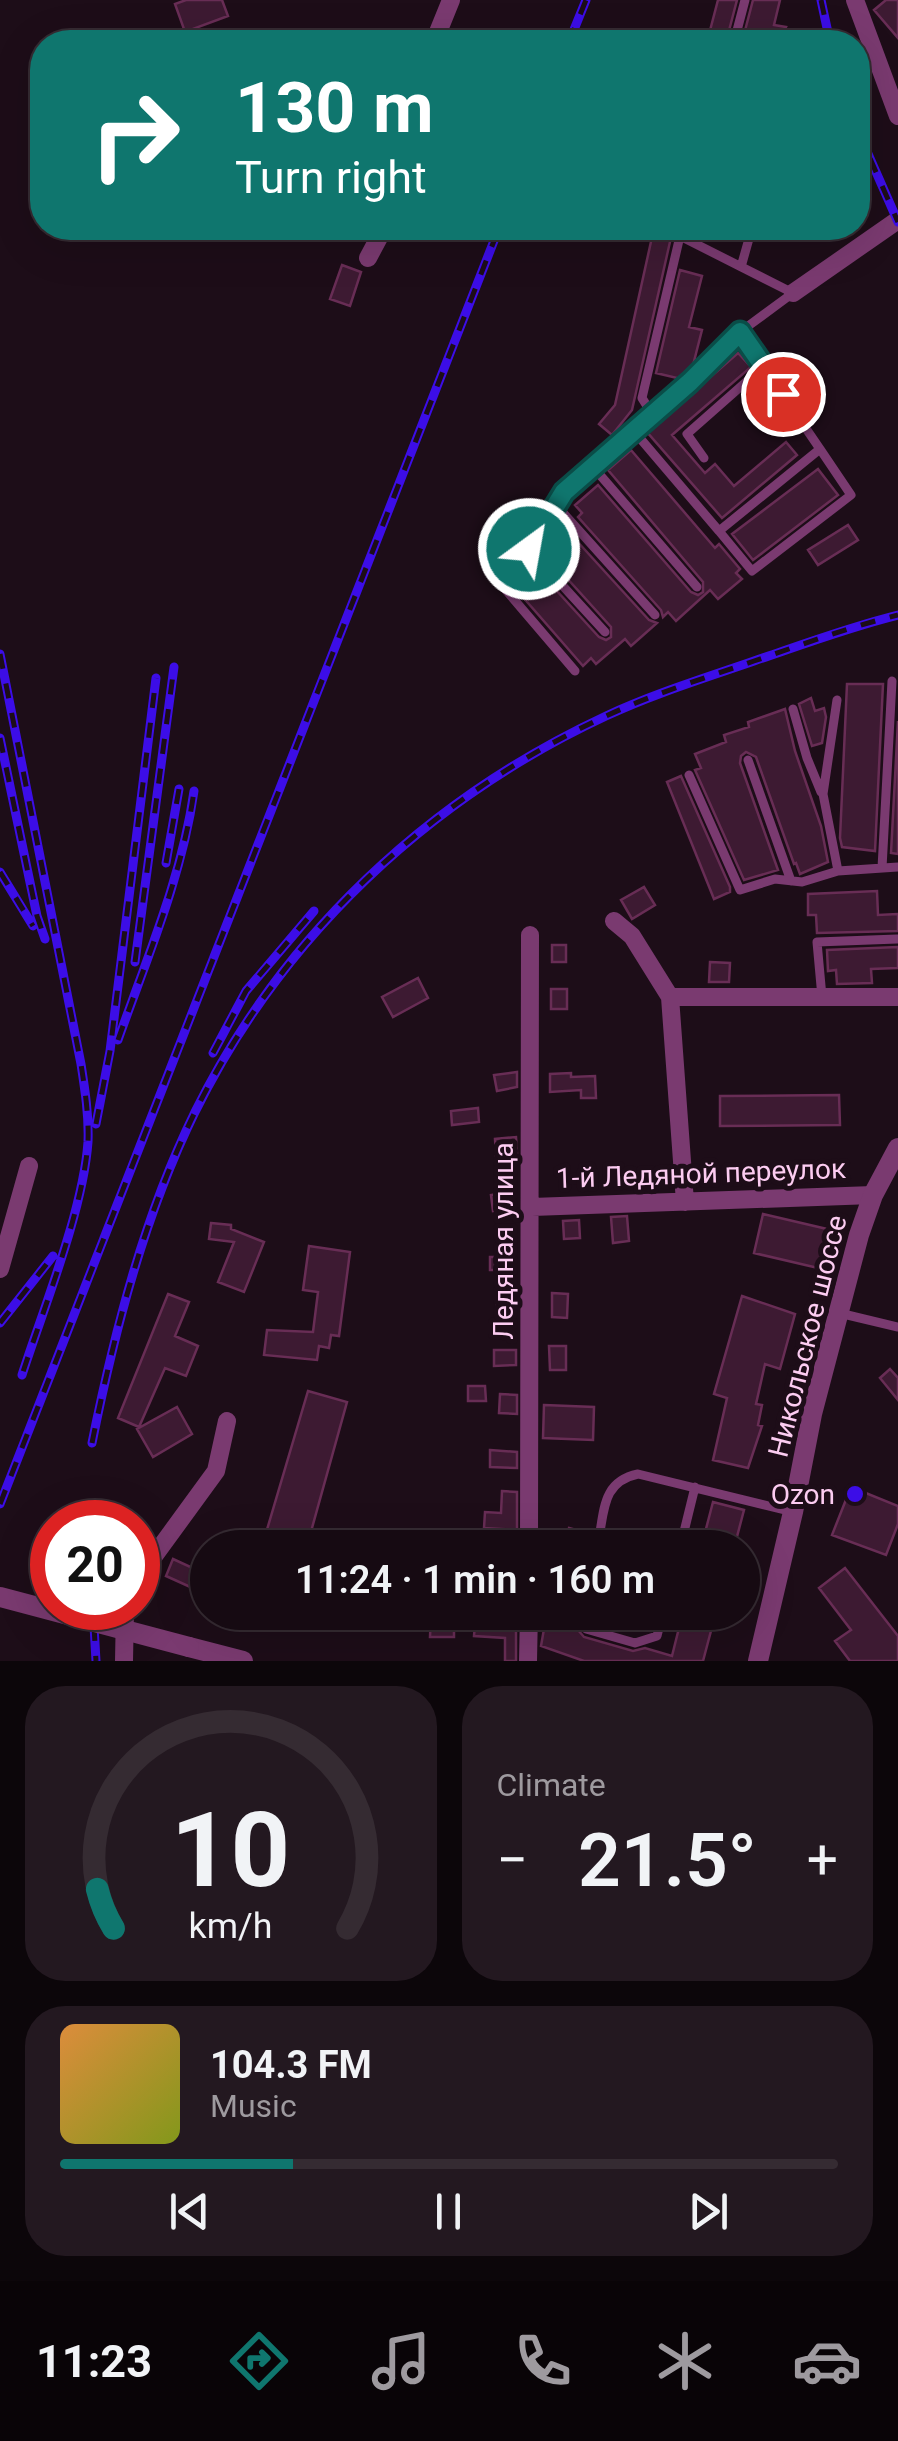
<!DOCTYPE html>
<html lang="en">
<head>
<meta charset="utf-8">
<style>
  :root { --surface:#160a12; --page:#231820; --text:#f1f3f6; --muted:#9e9a9f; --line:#352b32; --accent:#0f766e }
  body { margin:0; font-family:Roboto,sans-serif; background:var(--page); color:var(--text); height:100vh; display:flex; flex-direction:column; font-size:38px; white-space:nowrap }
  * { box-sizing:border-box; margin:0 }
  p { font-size:32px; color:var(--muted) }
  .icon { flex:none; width:55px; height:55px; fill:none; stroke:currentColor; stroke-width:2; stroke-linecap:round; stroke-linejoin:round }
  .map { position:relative; height:1661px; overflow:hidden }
  .sheet { display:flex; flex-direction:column; gap:25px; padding:25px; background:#0c060a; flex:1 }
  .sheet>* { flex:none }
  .banner { position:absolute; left:30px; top:30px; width:840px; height:210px; border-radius:40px; box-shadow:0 10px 40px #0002,0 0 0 2px var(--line); background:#0f766e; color:#fff; overflow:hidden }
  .speed { position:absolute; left:30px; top:1500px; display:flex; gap:20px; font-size:50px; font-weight:700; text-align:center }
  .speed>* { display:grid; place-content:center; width:130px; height:130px; border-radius:50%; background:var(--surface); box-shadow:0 10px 40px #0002,0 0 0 2px var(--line); line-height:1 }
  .speed .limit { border:15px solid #d22; background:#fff; color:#111 }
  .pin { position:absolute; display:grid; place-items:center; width:85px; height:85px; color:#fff; margin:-42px; border:5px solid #fff; border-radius:50%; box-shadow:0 2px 10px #0007 }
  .me { position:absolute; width:110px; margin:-55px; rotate:32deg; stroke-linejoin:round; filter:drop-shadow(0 0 8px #0008) }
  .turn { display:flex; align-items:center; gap:35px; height:210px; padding:0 40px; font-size:45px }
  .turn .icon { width:130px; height:130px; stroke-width:2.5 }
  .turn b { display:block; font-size:70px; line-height:85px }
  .big { font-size:75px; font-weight:600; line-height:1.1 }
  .sheet .tile { flex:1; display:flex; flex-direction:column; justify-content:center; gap:15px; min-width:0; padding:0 35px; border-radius:40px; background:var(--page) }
  .sheet .dial { align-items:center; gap:0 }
  .dial svg { height:260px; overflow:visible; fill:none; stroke:var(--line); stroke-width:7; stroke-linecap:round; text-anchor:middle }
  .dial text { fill:var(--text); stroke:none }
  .song { display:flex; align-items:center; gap:30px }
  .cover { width:120px; height:120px; border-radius:15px; background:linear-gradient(135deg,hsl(30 70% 55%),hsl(70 70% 35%)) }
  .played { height:10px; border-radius:5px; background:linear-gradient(90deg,var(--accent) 30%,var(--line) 30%) }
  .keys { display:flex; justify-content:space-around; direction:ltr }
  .heat { display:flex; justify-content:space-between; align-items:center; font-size:55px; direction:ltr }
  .sheet .tiles { flex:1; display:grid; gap:25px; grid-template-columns:1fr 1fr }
  .tile:last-child { grid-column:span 2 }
  .trip { position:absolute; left:190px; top:1530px; width:570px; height:100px; border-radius:50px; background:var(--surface); box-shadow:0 10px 40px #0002,0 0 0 2px var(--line); font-weight:600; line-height:100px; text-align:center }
  .dock { display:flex; height:160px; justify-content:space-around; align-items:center; background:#090407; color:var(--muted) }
  .dock .icon { width:70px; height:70px }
  .dock .active { color:var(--accent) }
  .dock b { font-size:45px; color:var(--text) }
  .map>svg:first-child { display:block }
  .building { fill:#3d1a32; stroke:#682d55; stroke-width:2.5 }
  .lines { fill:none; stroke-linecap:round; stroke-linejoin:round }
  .service { stroke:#7a3a70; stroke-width:9 }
  .minor { stroke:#7a3a70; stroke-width:18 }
  .tertiary { stroke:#7a3a70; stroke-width:20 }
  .rail-casing { stroke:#3c0de7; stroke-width:9 }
  .rail { stroke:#1d0d18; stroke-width:5; stroke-dasharray:15; stroke-linecap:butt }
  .tertiary-bridge { stroke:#7a3a70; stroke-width:20 }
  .route-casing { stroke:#0a4d48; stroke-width:25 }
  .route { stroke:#0f766e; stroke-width:18 }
  .poi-dot { fill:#3c0de7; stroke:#1d0d18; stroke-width:4 }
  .labels { text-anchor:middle; stroke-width:10; stroke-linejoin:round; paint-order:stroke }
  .street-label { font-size:28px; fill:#fcccf1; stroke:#1d0d18 }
  .poi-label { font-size:28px; fill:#fcccf1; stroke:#1d0d18; text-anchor:end }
</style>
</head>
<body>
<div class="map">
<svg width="898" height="1661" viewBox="0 0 898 1661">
  <rect width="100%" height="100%" fill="#1d0d18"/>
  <!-- building -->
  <path class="building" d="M186,0h36l6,16 -43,16 -10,-28z
    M718,0h19l-11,42h-19z
    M753,0h27l-6,25 12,2 -7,15h-37z
    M886,0h12v38l-24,-28z
    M654,228l18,5 -40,177 -20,25 -13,-11 16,-19z
    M342,265l19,7 -11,34 -20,-7z
    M680,270l22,6 -13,51 13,3 -10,39 -11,10 -25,-6z
    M738,353l13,14 -79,68 33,38 10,-9 19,22 52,-44 11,13 -75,63 -75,-86z
    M631,450l84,98 4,-4 21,25 -4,4 6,6 -24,20 -8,-9 -34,31 -8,-9 -5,5 -2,-7 -83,-93 4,-4 -7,-8 23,-20 93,107 7,3 5,-3v-10l-95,-112z
    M818,469l20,26 -85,65 -21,-26z
    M848,525l10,15 -40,25 -10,-15z
    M565,528l84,92 8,3 -26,23 -6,-7 -29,25 -5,-6 -8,8 -68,-78 19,-22 65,71 7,3 5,-3v-10l-65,-72 2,-2 -5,-5z
    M847,684h36l-8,167 -33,-4 -2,-9z
    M811,698l4,13 9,-3 2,9 -4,26 -10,3 -13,-42z
    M785,709l10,42 26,75 7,36 -28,12 -4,-11 -2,1 -38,-107 -10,-5 -5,4 -1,7 38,107 -34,10 -49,-110 6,-2 -6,-14 31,-12 -2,-7 25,-8 -1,-5z
    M898,721v133l-7,-1z
    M681,776l49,111v5l-16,7 -47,-117z
    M644,887l11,18 -23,14 -11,-19z
    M877,891l1,24 20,-1v17l-81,2 -1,-18h-8v-21z
    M552,945h14v17h-14z
    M898,947v21l-27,1 1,14 -35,1 -1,-14 -8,1 -1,-21z
    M710,962l20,1 -1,19h-20z
    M418,978l10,20 -35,19 -11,-20z
    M551,989h16v20h-16z
    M517,1072v15l-20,4 -3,-16z
    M571,1073v4l24,-1 1,22h-15v-8l-31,2v-18z
    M839,1095l1,30 -120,1v-30z
    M478,1108l1,14 -27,3 -1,-14z
    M516,1137l1,17 -21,2 -1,-17z
    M511,1192l3,15 -21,4 -2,-16z
    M763,1214l64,15 -9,39 -64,-15z
    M627,1216l2,25 -16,2 -2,-26z
    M579,1220l1,18 -16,1 -1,-18z
    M211,1223l20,2v4l33,13 -20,50 -26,-10 16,-40 -25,-3z
    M309,1246l41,6 -11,84 -8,-1 -2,13 -10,-2 -2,14 -53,-5 3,-25 46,2 5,-40 -15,-2z
    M490,1257h21l1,13h-22z
    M552,1293l16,1 -1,24 -15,-1z
    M168,1294l21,8 -14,34 23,10 -12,30 -21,-8 -26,59 -21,-9z
    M742,1296l53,18 -15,55 -15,-5 -9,40 6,1 -4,20 4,1 -14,42 -35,-8 14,-62 -13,-4z
    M497,1300h16l1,14h-17z
    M549,1346h17v24h-16z
    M494,1350h22v15l-22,1z
    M890,1369l8,9v22l-18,-22z
    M468,1386h17l1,15h-18z
    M308,1391l39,11 -40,144 -41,-13z
    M500,1394l17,1v19l-18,-1z
    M544,1405l50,2 -1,33 -50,-2z
    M177,1407l15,27 -39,23 -16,-28z
    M490,1450l27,2v16l-27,-1z
    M851,1487l47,19v18l-12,31 -54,-20z
    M502,1491l15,1v38l-33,-2 1,-16 16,1z
    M713,1502l31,8 -10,38h-33z
    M569,1528l22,6 -2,14h-25z
    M173,1559l35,16v20l-42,-19z
    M845,1568l53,68v25h-48l-15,-20 16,-11 -32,-42z
    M431,1612h23v25h-24z
    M476,1612h40v49h-11v-23l-31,-2z
    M547,1612h27l-4,16 8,2 6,7 49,14 12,-3 27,8 11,-44h33l-13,49h-119l-43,-15z"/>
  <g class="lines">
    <!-- service -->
    <path class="service" d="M734,42l11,-42
      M787,42l1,-6
      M741,267l11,-39
      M633,430l86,101 101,-82 -80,-117
      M704,458l-17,-24 77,-68
      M594,468l103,119
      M556,505l99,110
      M719,531l33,40 99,-76 -31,-46
      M529,549l76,83
      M575,671l-70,-82 59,-97 126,-110 50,-50 53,-39 -113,-57 -38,162 10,16
      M837,700l-14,94 15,77
      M793,709l14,49 14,34
      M748,760l43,121
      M689,775l51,115 35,-11 27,3 36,-11 60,-4
      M882,868l10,-187
      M822,997l-5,-55 80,-3
      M839,1313l59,14
      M597,1548c8,-35 3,-66 41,-74l155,38
      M680,1548l15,-61
      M583,1612l3,17 49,14 22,-7 6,-24"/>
    <!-- minor -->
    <path class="minor" d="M855,0l43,116
      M434,42l17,-42
      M368,258l16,-30
      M793,293l105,-73
      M614,921l18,15 38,61
      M685,1202l-15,-205h228
      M532,1207l341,-12
      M0,1269l29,-103
      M529,1548l1,-613
      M138,1578l78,-107 11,-50
      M124,1661l1,-53
      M528,1661l1,-49"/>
    <!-- tertiary -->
    <path class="tertiary" d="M189,1647l54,14
      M758,1661l35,-149 19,-98 47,-179 14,-40 25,-47"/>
    <!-- rail casing -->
    <g class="rail-casing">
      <path id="rail" d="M821,0l9,42
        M569,42l17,-42
        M858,131l40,91
        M0,654l81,410c4,26 8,52 7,78 -5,69 -44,165 -66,233
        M0,738l37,178 8,23
        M166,863l13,-74
        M0,872l33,54
        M135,962l39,-295
        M118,1040c29,-82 64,-163 76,-249
        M213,1053l33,-62 68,-80
        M96,1124l14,-73 46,-373
        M0,1323l53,-67
        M92,1443c23,-114 52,-227 103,-331 87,-176 233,-313 411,-396 47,-22 99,-38 148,-55 47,-16 95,-34 144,-46
        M0,1504l499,-1276
        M94,1626l2,35"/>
    </g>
    <!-- rail -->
    <use href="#rail" class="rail"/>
    <!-- tertiary-bridge -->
    <path class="tertiary-bridge" d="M0,1597l189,50"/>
  </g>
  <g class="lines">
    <!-- route casing -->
    <g class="route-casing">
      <path id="route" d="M529,549l35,-57 126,-110 50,-50 43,62"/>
    </g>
    <!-- route -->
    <use href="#route" class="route"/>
  </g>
  <!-- markers -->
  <circle class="poi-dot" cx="855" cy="1494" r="10"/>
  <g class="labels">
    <!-- street labels -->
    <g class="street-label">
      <text transform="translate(701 1173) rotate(-2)" y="10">1-й Ледяной переулок</text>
      <text transform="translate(503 1241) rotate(-90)" y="10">Ледяная улица</text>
      <text transform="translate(807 1336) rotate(-76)" y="10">Никольское шоссе</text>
    </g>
    <!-- poi labels -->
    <g class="poi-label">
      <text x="835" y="1504">Ozon</text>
    </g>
  </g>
</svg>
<div class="speed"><div class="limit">20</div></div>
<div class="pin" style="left:783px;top:394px;background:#d93025"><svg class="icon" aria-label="arrive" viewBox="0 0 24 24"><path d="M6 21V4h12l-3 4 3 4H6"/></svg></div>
<svg class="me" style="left:529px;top:549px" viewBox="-20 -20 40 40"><circle r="17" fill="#0f766e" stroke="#fff" stroke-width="3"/><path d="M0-11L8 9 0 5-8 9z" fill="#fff"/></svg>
<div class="trip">11:24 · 1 min · 160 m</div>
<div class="banner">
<div class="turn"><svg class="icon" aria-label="right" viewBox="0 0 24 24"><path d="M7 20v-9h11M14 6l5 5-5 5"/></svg><div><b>130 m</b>Turn right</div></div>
</div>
</div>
<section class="sheet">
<div class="tiles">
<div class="tile dial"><svg viewBox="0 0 100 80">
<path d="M14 69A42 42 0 1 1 86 69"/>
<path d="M14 69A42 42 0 0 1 9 57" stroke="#0f766e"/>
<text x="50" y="56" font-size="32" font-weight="700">10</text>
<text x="50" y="72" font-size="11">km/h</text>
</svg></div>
<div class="tile"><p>Climate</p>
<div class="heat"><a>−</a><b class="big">21.5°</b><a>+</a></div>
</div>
<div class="tile">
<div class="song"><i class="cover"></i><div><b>104.3 FM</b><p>Music</p></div></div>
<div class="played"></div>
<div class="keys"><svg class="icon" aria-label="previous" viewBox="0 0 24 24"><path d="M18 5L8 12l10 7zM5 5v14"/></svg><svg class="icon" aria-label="pause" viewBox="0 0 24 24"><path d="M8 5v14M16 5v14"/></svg><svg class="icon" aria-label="next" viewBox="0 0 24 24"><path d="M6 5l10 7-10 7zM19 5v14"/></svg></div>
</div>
</div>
</section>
<nav class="dock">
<b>11:23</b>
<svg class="icon active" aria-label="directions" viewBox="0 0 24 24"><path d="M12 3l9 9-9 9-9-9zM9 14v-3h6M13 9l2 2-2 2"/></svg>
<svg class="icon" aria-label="music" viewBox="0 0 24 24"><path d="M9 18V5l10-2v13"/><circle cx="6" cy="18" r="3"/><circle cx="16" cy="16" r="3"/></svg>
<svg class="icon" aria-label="phone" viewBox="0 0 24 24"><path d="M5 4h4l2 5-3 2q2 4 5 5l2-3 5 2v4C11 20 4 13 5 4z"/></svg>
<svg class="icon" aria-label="climate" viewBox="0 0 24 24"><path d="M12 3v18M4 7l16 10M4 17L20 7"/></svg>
<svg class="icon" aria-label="car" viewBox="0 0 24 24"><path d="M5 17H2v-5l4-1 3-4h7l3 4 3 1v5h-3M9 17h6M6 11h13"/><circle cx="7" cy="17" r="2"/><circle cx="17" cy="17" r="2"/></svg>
</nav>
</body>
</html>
